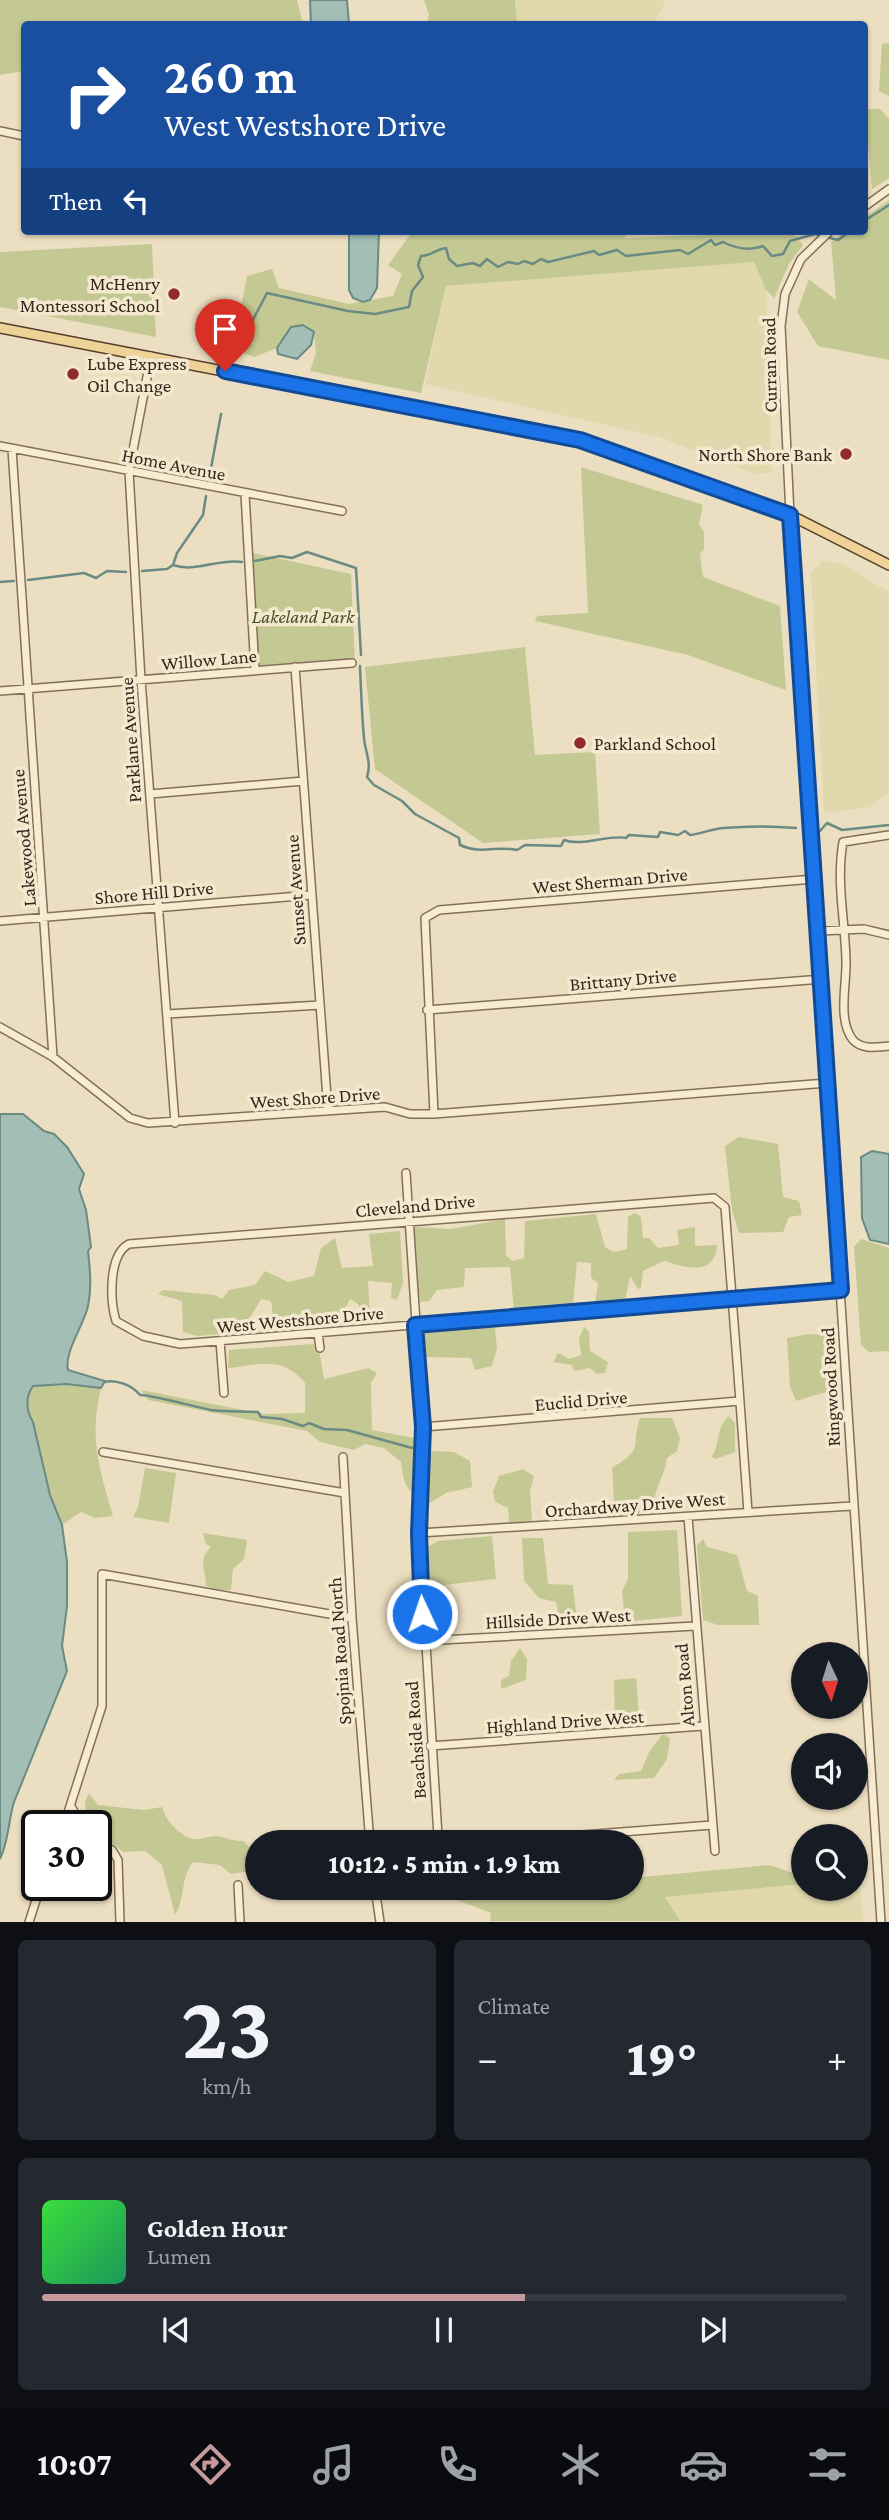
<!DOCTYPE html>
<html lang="en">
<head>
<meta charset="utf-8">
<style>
  :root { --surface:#171b24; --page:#242831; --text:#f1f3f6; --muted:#9ea1a6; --line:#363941; --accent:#c6999c }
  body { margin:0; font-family:"Crimson Pro",serif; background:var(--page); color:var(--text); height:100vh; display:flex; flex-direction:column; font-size:26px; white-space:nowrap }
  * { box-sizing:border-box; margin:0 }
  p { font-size:23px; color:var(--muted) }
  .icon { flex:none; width:38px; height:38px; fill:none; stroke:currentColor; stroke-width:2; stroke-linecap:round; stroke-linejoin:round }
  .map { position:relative; height:1922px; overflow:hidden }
  .details { display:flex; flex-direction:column; gap:18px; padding:18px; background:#0d0f14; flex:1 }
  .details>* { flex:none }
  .top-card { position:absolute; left:21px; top:21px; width:847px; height:214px; border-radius:7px; box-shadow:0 2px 5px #0004; background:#1a4fa0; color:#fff; overflow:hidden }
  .needle { width:46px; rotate:176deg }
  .fabs { position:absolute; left:791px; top:1642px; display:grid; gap:14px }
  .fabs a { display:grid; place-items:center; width:77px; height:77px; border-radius:50%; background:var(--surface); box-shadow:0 2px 5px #0004; font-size:35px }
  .speed { position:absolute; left:21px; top:1810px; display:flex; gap:14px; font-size:35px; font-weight:700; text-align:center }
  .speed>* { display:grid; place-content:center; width:91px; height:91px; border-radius:50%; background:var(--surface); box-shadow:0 2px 5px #0004; line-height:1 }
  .speed .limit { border:4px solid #111; border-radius:10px; background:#fff; color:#111 }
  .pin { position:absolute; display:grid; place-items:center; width:60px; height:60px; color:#fff; margin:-72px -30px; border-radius:50% 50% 50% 0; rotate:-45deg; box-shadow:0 0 7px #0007 }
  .pin .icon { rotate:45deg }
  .me { position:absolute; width:77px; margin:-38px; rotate:357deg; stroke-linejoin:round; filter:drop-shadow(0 0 5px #0008) }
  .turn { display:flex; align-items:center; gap:24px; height:147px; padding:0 28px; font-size:32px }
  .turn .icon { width:91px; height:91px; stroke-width:2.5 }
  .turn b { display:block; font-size:49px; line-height:60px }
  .then { display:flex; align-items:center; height:66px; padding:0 28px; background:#0003; gap:14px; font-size:26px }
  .big { font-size:52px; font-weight:800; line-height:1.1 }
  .details .widget { flex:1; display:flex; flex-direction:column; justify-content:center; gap:10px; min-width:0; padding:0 24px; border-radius:10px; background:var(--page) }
  .details .dial { align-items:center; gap:0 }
  .dial b { font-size:91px; line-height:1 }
  .song { display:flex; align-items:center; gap:21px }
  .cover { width:84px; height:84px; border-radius:10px; background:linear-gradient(135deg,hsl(120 70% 55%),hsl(150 70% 35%)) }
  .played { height:7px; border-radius:4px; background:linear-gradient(90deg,var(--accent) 60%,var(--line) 60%) }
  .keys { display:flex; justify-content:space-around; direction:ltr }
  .heat { display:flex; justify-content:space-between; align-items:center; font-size:38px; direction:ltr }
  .details .tiles { flex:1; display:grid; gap:18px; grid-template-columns:1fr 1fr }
  .widget:last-child { grid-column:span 2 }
  .trip { position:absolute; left:245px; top:1830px; width:399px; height:70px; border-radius:35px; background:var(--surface); box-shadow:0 2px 5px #0004; font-weight:800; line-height:70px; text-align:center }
  .tabs { display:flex; height:112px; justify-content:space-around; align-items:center; background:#090b0e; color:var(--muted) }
  .tabs .icon { width:49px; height:49px }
  .tabs .current { color:var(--accent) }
  .tabs b { font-size:32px; color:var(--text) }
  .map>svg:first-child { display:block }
  .farmland { fill:#e1d8ad }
  .green { fill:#c4c994 }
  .water { fill:#a2beb5; stroke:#6a8b83; stroke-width:2 }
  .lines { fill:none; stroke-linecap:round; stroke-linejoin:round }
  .stream { stroke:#6a8b83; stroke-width:2.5 }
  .minor-casing { stroke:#846f58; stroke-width:10 }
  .major-casing { stroke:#523d2d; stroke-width:12 }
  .minor { stroke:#f7ecd2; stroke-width:7 }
  .major { stroke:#efd298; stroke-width:9 }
  .route-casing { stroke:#114b97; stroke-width:18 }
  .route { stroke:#1a73e8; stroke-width:12 }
  .poi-dot { fill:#912a2d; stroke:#f4e8cf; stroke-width:2.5 }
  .labels { text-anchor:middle; stroke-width:7; stroke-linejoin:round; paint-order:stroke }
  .poi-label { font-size:19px; fill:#34271c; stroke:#f4e8cf; text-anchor:end }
  .street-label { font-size:19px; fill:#34271c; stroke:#f4e8cf }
  .park-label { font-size:19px; font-style:italic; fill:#465024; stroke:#f4e8cf }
</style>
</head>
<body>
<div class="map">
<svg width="889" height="1922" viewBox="0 0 889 1922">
  <rect width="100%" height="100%" fill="#ecdec0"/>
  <!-- farmland -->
  <path class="farmland" d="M515,0h151l-12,24h-137z
    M754,262l12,28 6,182 -16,2 -97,-37 -234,-53 21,-98z
    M823,560l19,4 47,28v200l-18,15 -47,6 -13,-240z
    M859,1879l4,42h-183l-15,-24 138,-13v4h53v-8z"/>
  <!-- green -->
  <path class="green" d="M0,0h297l6,24h-279v47l-24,4z
    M424,0h91l2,24h-90l2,-9z
    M889,43v53l-10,-5 3,-47z
    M865,109h15l9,10v59l-17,11z
    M889,200v160l-71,-14 -21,-34 12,-33 27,21 -5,-58 15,-11h18l1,-14z
    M413,231h212l1,7 167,-6 10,13 -14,19 -15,34 -8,-8 -12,-28 -308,24 -25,107 -111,-22 6,-18 -2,-20 -7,-6h-16l-14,21 -23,9 -21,-8 14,-73 25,-7 7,19 70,16 44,-8 9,-22 -14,-9z
    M152,244l4,93 -156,-30v-55z
    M581,467l122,38 -4,19 5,8v18l-4,3 3,24 77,29 6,84 -98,-35 -153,-34 2,-5 51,-3z
    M248,552l103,22 4,89 -100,8z
    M525,647l10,108 60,-3 5,82 -117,9 -108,-74 -10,-102z
    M739,1137l39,7 5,53 16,4 3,14 -13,2 -6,15 -44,1 -7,-23 -7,-64z
    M635,1213l6,4 2,21h6l9,10 21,-3 -2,-15 18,-3v19l22,-1c-2,33 -33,22 -53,16l-21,10 -2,17 -3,1 -8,-13 -5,25 -30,3 3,-21 -7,-5v-15l-14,-1 -4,43 -59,7 -4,-45 -45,1 -1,19 -27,3 -8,11 -9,1 -7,-68 2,-7 36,2 54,-10 1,36 6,6 12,-3 1,-37 71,-7 9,33 9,5 13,-3 1,-32z
    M400,1231l3,52 -6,17 -6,-2 1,-15 -24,-2 2,34 -6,4 -6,-15 -8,-5c-5,9 -11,21 -21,25 -15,7 -42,5 -55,-2l-3,-21 -10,-2 -19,33 -45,4 -14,-4 -1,-31 -24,-7 5,-4 52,5 7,4 7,-9 26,-5 10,-14 23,11 26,-6 7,-28 14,-10 7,30 31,-2 -4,-32z
    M861,1239l28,9v103l-20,1 -8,-7 -7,-98z
    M495,1327l2,21 -5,18 -17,4 -4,-12 -47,-1v-25z
    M584,1327l5,5 1,19 18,11 -3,11 -8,1 -7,-6 -16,3 -2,-6 -19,-3 5,-9 11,6 12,-4 -2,-17z
    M809,1334l24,2 3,53 -40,12 -6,-14 -3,-49z
    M313,1344l7,11 4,24 44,-11 9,5 -6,10 1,47 42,8 17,13 23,1 16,9 2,26 -26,6 -18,11c-20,-11 -25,-19 -27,-42l-17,-14 -19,-4 -11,6 -34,-8 -13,-11 -159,-31 -7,-10 123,24 41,-1v-30c-24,-28 -43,-18 -77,-15l1,-18z
    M57,1384l44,4c-12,50 -2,80 12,128l-18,2 -14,-6 -19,13 -12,-30 -17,-73c-7,-11 -8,-25 0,-36z
    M729,1416l6,7v29l-19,7 -5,-2c11,-14 3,-27 18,-41z
    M640,1418h32l8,20 -3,13 -10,7c-3,23 -13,26 -14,54l-38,4 -3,-48c34,-21 18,-19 28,-50z
    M145,1468l31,5 -7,50 -36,-6 5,-10z
    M523,1469l11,7 -4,15 2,30 -23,2 -1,-15 -13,-6 -2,-10 6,-16z
    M677,1530l5,86 -57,6 -3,-30 6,-14v-46z
    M203,1533l44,7 -3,19 -11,10 -2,21h-13l-12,-4c0,-17 -9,-25 5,-39l-5,-3z
    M492,1536l4,43 -70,8 -2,-38 14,-8z
    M522,1538h21l5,46 25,1 4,36 -9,5 -8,-3 -4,-21 -17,-4 -15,-17z
    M703,1539l4,8 30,8 10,36 11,5 1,29h-41l-15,-5 -6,-74z
    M520,1648l7,11 -1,21 -25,9v-9l8,-4 2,-15z
    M636,1678l4,46 -15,4 -10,-3 -1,-45z
    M663,1734l7,4 -3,21 -13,19 -40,2 5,-6 22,-3 9,-21z
    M89,1793l9,12 46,5 18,-3c4,14 21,34 37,32 7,-1 15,-5 23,-2 8,2 12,4 21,4l9,8 -1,22 -20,3 -11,-9 -27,-3c-13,16 -7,36 -18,53l-13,-50 -17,-14 -22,1 -27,-22v-5l-9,-3 -2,-20z
    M770,1865l20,7 13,-2v14l-138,13 15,24h-190l1,-8 -52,-20 66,-5h127v-10z"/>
  <!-- water -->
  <path class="water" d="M310,0h37l2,24h-38z
    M349,231h30l-2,57 -7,12 -7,2 -10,-4 -4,-8z
    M212,311l16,16 3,14 -4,2 -21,-7 3,-24z
    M303,325l11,7 -3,13 -14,14 -19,-5 -1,-6 14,-21z
    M0,1114h23l21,17 10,3 13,13 17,27 -5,15 7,21 5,37 -3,4c2,19 4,36 0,55 -4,19 -24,46 -20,64l37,11 -4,7 -35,-4 -33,2c-8,11 -7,25 0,36l17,73 12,30 5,37v44l-5,40 5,25 -53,131c-6,20 -5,38 -14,57z
    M872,1151l17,3v90l-19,-4 -8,-22 -1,-61z"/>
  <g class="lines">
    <!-- stream -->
    <path class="stream" d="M864,221l25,-16
      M233,358l34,-65 81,18 27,3 34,-7 3,-16 11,-14 -5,-12 3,-9c10,0 15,-7 25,-8l3,11 8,7 16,-3 7,3 7,-7 11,8 10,-5 10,2 6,-3 9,3 8,-5 7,3 46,-11 5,4 18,-5 9,6 54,-6 8,4 23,-14 4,5 8,-3c12,6 27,9 40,4l9,10 11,-2 7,-13 25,-7 23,6 13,-9
      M209,479l12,-65
      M255,561l25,-5 12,2 15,-6 49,16 5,87
      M173,565c23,8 46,-7 69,-3
      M142,571l25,-2 6,-4 4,-12 26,-38 3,-19
      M28,580l56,-7 12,5 11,-7 19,1
      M0,582l14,-1
      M360,666c1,25 2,51 4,72 1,14 8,24 3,39l7,8 28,16 13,13 44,24 1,7c21,10 38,0 57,5l8,-5 36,1 3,-6c18,7 46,-6 62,-2l3,-3 29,2 2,-5 18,3 7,-4 5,4c11,-1 21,-6 33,-7 24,-2 49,-2 73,0
      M820,831l7,-8 15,7 47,-5
      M104,1382c12,-3 28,3 36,13 8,-1 56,12 71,15 16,2 31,1 47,2l3,5 21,2 21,7 6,-3 15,6 23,1 65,18"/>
    <!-- minor casing -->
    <g class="minor-casing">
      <path id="minor" d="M0,131l24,5
        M864,207l25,-18
        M830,231l-29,28 -16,35 -4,32 9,189 91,1407
        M151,356l-22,115 12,209 34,443
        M0,446l342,65
        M12,449l41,608
        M245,494l10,177
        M295,667l33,444
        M0,691l352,-28
        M150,794l153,-13
        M889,835l-46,7c-7,40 2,78 3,118 1,24 -9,60 7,80 9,10 24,7 36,6
        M0,921l311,-26
        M819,931l45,-2 25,6
        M427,1010l395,-31
        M167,1014l153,-9
        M0,1027l53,30 77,61 18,5 237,-16 25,7h24l393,-31
        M434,1114l-9,-196 14,-8 375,-31
        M406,1173l17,254 -4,106 19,303 3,7
        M318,1333l2,15
        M220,1341l4,52
        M423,1427l317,-26
        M103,1452l242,41
        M343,1457l9,161 18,225
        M748,1512c-7,-102 -15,-203 -23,-305l-11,-9 -585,46c-21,11 -19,57 -13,77l27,15 37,8 661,-54
        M688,1517l27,334
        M419,1533l433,-27
        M423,1641l272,-15
        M430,1746l273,-20
        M72,1808l9,17
        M64,1825l38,-119v-132l250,44
        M96,1841l16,9 6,10 2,62
        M480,1843l232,-18
        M238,1885l2,37
        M375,1888l5,34
        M29,1922l12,-37"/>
    </g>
    <!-- major casing -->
    <g class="major-casing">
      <path id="major" d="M0,328l580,112 210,75 99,50"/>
    </g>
    <!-- minor -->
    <use href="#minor" class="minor"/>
    <!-- major -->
    <use href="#major" class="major"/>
  </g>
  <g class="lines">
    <!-- route casing -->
    <g class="route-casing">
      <path id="route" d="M225,371l355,69 210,75 51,775 -426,35 8,102 -4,106 3,81"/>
    </g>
    <!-- route -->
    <use href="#route" class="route"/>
  </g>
  <!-- markers -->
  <g class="poi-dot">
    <circle cx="174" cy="294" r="7"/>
    <circle cx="73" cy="374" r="7"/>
    <circle cx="846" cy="454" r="7"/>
    <circle cx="580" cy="743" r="7"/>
  </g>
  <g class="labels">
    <!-- poi labels -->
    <g class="poi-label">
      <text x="160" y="290">McHenry<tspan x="160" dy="22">Montessori School</tspan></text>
      <text x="87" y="370" text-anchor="start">Lube Express<tspan x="87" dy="22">Oil Change</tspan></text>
      <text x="832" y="461">North Shore Bank</text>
      <text x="594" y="750" text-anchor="start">Parkland School</text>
    </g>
    <!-- street labels -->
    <g class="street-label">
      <text transform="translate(769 365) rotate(-91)" y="7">Curran Road</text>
      <text transform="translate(174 464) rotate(11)" y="7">Home Avenue</text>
      <text transform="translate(209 659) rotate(-5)" y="7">Willow Lane</text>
      <text transform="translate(130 740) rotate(-94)" y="7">Parklane Avenue</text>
      <text transform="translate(23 838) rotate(-95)" y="7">Lakewood Avenue</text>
      <text transform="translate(610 880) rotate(-5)" y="7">West Sherman Drive</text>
      <text transform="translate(295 890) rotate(-94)" y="7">Sunset Avenue</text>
      <text transform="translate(154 892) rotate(-5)" y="7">Shore Hill Drive</text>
      <text transform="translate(623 979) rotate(-5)" y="7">Brittany Drive</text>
      <text transform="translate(315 1097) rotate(-4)" y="7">West Shore Drive</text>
      <text transform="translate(415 1205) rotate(-5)" y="7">Cleveland Drive</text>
      <text transform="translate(300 1319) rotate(-5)" y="7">West Westshore Drive</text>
      <text transform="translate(830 1387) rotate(-93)" y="7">Ringwood Road</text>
      <text transform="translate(581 1400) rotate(-5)" y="7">Euclid Drive</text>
      <text transform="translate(635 1504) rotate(-4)" y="7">Orchardway Drive West</text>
      <text transform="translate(558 1618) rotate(-3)" y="7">Hillside Drive West</text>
      <text transform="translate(339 1651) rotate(-94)" y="7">Spojnia Road North</text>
      <text transform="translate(684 1685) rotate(-95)" y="7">Alton Road</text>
      <text transform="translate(565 1721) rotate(-4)" y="7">Highland Drive West</text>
      <text transform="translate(415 1740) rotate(-94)" y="7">Beachside Road</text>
    </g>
    <!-- park labels -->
    <g class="park-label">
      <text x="303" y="623">Lakeland Park</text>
    </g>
  </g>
</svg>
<div class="fabs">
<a><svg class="needle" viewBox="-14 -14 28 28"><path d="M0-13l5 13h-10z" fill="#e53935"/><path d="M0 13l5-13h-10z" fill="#9ea1a6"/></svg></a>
<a><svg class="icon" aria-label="sound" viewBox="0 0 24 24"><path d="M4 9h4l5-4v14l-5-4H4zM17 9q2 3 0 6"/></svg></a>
<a><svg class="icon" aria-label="search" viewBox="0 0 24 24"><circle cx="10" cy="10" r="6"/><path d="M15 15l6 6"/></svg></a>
</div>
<div class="speed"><div class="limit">30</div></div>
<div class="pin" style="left:225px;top:371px;background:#d93025"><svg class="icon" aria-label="arrive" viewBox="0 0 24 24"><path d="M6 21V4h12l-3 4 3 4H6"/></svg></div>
<svg class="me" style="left:422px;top:1614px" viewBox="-20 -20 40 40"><circle r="17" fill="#1a73e8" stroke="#fff" stroke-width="3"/><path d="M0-11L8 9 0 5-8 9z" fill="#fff"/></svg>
<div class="trip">10:12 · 5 min · 1.9 km</div>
<div class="top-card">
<div class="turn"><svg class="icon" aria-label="right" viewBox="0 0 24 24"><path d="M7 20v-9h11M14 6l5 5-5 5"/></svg><div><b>260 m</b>West Westshore Drive</div></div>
<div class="then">Then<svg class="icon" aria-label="left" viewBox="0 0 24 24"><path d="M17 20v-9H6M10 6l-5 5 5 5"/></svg></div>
</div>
</div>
<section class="details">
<div class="tiles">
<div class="widget dial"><b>23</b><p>km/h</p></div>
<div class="widget"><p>Climate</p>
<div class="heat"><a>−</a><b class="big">19°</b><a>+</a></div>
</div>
<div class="widget">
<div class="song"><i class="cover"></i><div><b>Golden Hour</b><p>Lumen</p></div></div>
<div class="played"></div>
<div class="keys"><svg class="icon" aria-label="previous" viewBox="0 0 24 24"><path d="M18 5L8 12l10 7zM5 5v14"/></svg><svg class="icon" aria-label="pause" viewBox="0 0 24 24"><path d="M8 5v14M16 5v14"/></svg><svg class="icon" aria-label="next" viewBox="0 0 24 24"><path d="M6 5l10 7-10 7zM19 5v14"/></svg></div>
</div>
</div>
</section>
<nav class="tabs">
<b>10:07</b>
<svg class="icon current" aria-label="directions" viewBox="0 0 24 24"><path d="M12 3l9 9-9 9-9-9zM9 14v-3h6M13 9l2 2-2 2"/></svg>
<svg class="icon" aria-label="music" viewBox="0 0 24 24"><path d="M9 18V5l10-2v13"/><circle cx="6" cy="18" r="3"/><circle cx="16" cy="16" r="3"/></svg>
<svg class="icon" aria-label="phone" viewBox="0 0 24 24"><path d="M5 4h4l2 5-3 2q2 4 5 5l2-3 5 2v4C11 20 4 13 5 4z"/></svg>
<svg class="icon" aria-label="climate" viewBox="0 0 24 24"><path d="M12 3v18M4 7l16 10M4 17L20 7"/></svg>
<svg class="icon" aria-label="car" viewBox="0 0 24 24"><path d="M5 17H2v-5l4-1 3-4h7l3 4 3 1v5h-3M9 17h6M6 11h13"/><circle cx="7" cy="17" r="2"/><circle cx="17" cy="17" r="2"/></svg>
<svg class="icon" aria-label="filters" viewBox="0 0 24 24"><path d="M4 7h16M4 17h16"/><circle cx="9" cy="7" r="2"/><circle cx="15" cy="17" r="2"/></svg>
</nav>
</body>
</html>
